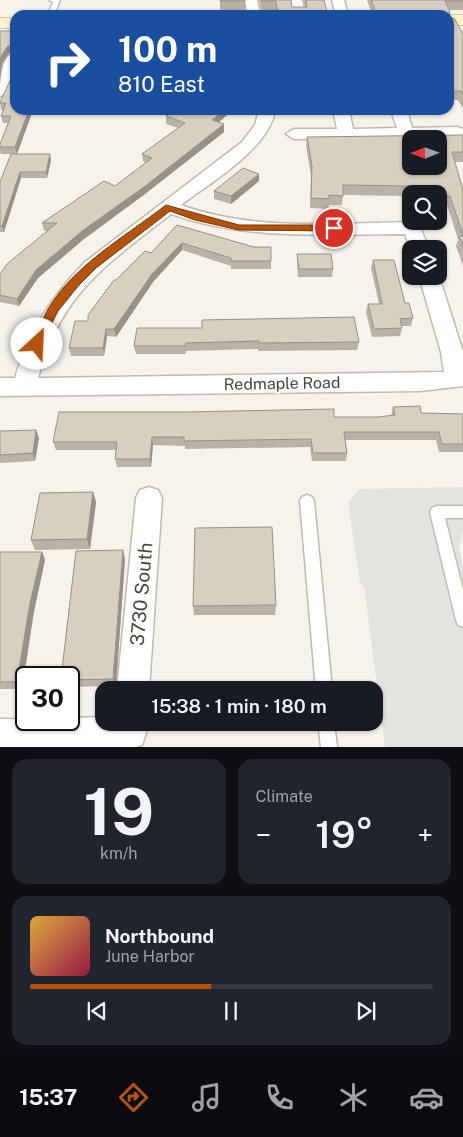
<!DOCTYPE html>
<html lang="en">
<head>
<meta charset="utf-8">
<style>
  :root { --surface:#171b24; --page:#20242c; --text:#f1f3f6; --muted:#9ea1a6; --line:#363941; --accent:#b45309 }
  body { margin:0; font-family:"Public Sans",sans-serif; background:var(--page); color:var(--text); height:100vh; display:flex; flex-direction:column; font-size:19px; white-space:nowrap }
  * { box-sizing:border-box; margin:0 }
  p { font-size:16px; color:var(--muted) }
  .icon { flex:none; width:28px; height:28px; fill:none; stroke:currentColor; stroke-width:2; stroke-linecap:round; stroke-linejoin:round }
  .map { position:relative; height:747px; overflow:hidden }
  .details { display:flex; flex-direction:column; gap:12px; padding:12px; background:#0d0f14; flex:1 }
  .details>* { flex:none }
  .banner { position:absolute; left:10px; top:10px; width:444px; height:105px; border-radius:15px; box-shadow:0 1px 4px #0004; background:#1a4fa0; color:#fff; overflow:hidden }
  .needle { width:32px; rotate:269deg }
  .controls { position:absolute; left:402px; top:130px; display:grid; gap:10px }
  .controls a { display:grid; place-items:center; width:45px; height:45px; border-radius:10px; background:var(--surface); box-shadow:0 1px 4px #0004; font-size:25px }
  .speed { position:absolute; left:15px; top:666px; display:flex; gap:10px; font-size:25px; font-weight:700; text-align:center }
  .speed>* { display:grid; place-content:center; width:65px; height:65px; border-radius:50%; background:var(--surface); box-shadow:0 1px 4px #0004; line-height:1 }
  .speed .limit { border:2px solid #111; border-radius:8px; background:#fff; color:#111 }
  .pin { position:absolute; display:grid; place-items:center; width:42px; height:42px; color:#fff; margin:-21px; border:2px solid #fff; border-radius:50%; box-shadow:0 1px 5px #0007 }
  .me { position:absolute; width:55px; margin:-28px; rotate:25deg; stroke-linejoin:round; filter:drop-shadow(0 0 4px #0008) }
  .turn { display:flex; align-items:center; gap:18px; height:105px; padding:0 25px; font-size:22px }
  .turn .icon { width:65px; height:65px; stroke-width:2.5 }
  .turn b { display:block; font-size:35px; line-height:42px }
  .big { font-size:38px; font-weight:600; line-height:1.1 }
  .details .card { flex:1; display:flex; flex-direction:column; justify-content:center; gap:8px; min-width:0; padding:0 18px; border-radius:15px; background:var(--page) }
  .details .dial { align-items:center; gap:0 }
  .dial b { font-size:65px; line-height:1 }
  .song { display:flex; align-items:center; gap:15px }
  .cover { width:60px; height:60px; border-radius:8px; background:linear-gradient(135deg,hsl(40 70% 55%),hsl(340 70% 35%)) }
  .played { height:5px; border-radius:2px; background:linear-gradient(90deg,var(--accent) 45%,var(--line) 45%) }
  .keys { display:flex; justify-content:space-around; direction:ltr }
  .heat { display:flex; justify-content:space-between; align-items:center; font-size:28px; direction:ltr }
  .details .tiles { flex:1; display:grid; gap:12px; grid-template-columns:1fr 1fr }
  .card:last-child { grid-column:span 2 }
  .trip { position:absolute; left:95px; top:681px; width:288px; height:50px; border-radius:15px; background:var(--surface); box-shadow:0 1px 4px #0004; font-weight:600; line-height:50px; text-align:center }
  .tab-bar { display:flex; height:80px; justify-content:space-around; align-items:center; background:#090b0e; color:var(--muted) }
  .tab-bar .icon { width:35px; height:35px }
  .tab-bar .on { color:var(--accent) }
  .tab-bar b { font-size:22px; color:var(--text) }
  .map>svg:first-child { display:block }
  .parking { fill:#e5e3e0 }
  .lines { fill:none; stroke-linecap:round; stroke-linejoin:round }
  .service-casing { stroke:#c2bbae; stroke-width:3 }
  .minor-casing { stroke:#c2bbae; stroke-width:3 }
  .secondary-casing { stroke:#d6c79b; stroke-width:2 }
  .service { fill:#fff; fill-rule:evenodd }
  .minor { fill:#fff; fill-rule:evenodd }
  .secondary { fill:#fff3cd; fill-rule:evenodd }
  .wall { fill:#bab2a6 }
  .shaded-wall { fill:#979187 }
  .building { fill:#d8cfc1; stroke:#979187; fill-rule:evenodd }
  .route { fill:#b45309; stroke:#753606 }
  .labels { text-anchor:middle; stroke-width:4.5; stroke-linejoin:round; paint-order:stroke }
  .street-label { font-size:16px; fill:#4b4439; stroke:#fff }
  .near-street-label { font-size:19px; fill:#4b4439; stroke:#fff }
</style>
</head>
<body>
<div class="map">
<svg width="463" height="747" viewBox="0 0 463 747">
  <rect width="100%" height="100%" fill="#f6f3ec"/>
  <!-- parking -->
  <path class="parking" d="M463,487v44l-4,17 4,17v182h-78l-21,-161 -4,-3 -12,-81 12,-13z"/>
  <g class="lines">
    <!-- service casing -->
    <g class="service-casing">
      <path id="service" d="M49,0h11l-6,15h-6l5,-13z
        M307,495l5,2 2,4 18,189h-16l-16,-189 2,-4z
        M437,506h26v12h-18l18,72v37l-5,-2 -2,-5 -26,-108 2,-4z
        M318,722h16l3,25h-16z"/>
    </g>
    <!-- minor casing -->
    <g class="minor-casing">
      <path id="minor" d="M245,0h12l3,15h-12z
        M290,0h12l3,15h-12z
        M332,0h12l4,15h-12z
        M15,52c0,13 1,40 -15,44 0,-12 0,-40 15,-44z
        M259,110h16c-5,38 -65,73 -94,95 75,27 154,18 231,17l7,2 10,25 -18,1 -6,-16c-80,0 -158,7 -234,-20 -65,51 -111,80 -133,164l406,-6 -3,-20 -22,-76h20l24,76v34l-43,5 -420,5v-18h15c13,-46 37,-82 70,-116l157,-120 13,-17z
        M333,110h16l4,19 44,-1 -6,-18h16l5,18 45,-1 6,2v6l-6,2 -163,2 -8,-5 8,-5h43z
        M149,487l9,3 4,8 -13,192h-32l19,-192 4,-8z
        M104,717v5h43l-1,11 -4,12 -6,2h-136v-28l69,1v-2z"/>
    </g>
    <!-- secondary casing -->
    <g class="secondary-casing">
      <path id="secondary" d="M449,15h14v10h-14z
        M0,18h15v10h-15z"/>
    </g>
    <!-- service -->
    <use href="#service" class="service"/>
    <!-- minor -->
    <use href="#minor" class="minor"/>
    <!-- secondary -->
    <use href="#secondary" class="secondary"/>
  </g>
  <!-- wall -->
  <path class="wall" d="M220,0h25v10h-25z
    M259,0h32l1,7h13l-2,-7h21l4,15h-52l-1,-5h-14z
    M367,0h96v10h-14l1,8 13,16v75l-5,-9h-9v-85h-77z
    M0,31h15v79h18l-16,44h-16l-1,-2v-8l9,-21h-6l-2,-7 3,-6h-3l-1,-8 14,-30v-21l-5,2 -7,11z
    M175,110h58l-14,12 5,10 -79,62 -61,45 -46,39 -19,28 -19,-4v-28l47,-43h-3l-2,-8 73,-37 31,-23 -3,-2 -1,-7 36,-26 -12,-4v-8z
    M463,135v27h-9l9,28v76l-7,-20 2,-7 -11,-34h-8v-11h-28v11h-2l-2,-9 -64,-1 -1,10h-13l-1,4 -18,-1 1,-32 -5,-30 1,-9z
    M50,154l1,6 -4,18h-26l-17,54h-4v-50z
    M259,181l-28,23 -17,-5v-8z
    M177,225l94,36v8h-40v-3l-49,-16 -29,32 -37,55 -9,-1 -3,20h-33l-2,-8 47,-68 35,-27z
    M297,254l36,15 -1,8h-34l-1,-15z
    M373,260l32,43 8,15 -2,8h-9v2l-2,8 -28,1 -6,-25 2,-8h11l-8,-36z
    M137,328l222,14 -2,8 -99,1v-2l-72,2v3h-50l-2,-8z
    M393,407l28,6 42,1v38h-24l-3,-12h-91l2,13 -1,8h-34l-2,-14 -125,2v-3l-32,-1 -2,22h-34l-2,-8 1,-9h-60l-3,-8 281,-25h44l13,-1z
    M0,431l39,7 -4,23 -35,2z
    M93,492l3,10 -6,47 -55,1 -4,-10z
    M0,552h42l3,8 -11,51 -12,78h-22z
    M125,559l-9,127 -47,1v-9z
    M276,605l-1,10h-81l-1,-9z"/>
  <!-- shaded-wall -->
  <path class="shaded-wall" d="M14,44l1,6 -6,3 -7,11 -2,15v-21l7,-11z
    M29,110h4l-16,44 -2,-7z
    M225,110h8l-21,18v-8z
    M224,124v8l-79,62 -61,45 -46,39 -19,28 -2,-7 19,-29 46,-39z
    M50,154l1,6 -4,18 -1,-6z
    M20,172l1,6 -17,54 -2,-6z
    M259,174v7l-28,23v-8z
    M182,243v7l-29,32 -37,55 -2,-8 38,-55z
    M106,329l1,7 -3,20 -1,-8z
    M36,430l3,8 -4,23 -2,-8z
    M152,437l1,8 -2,22 -1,-8z
    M93,492l3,10 -6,47 -3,-10z
    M123,550l2,9 -9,127 -3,-7z
    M42,552l3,8 -11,51 -12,78 -5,-7 13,-79z"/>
  <!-- building -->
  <path class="building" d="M220,0h25v1h-25z
    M261,0h30l1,7h15l-1,-7h18l4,15h-50l-2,-14h-15z
    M371,0h92v1h-18l4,8 1,9h4l9,16v61l-2,-4h-12v-76h-72z
    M0,31h15v79h14l-14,37h-15v-3l11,-28h-10l5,-13h-6v-1l14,-30v-28l-7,3 -7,11v3z
    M175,110h50l-13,10 12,4 -80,63 -62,44 -46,39 -19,29 -17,-4v-21l7,-10 50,-41h-15l62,-42 11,5 37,-28 -10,-4 43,-31 -19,-7z
    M463,135v17h-11l11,38v45l-13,-39 -11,-1v-1h-28v1l-2,-9 -66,-1v11l-14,-1v4l-18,-1 1,-32 -5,-29zM411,139h28v27h-28z
    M11,154h39l-4,18h-26l-18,54h-2v-44z
    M243,168l16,6 -28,22 -17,-5z
    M177,225l77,22h17v14h-40v-3l-49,-15 -30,31 -38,55h-8l-3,19h-34l6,-27h13v-6l26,-35h2l29,-29 6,2z
    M459,236h4v11z
    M297,254h34l2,15h-34z
    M373,260h21l11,43h4l4,15 -13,1 2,9 -28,1 -6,-25h14z
    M354,317l5,25 -100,1v-2l-73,2 -1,3h-51l3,-18h65v-8z
    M420,406l1,7 42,1v30h-21l-3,-12h-95l3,21h-34l-2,-14 -127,2v-4h-32l-2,22h-35l2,-17h-64l6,-30h126l149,-3v8h44l17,-2 -2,-8z
    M36,430l-3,23 -33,2v-24z
    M93,492l-6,47 -56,1 9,-47z
    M272,527l4,78 -83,1 2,-78z
    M123,550l-10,129 -44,1v-2h-8l15,-127z
    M0,552h42l-12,51 -13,79h-17z"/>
  <!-- route -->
  <path class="route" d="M166,205l73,20h95l5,3 -5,3 -95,-1 -44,-10 -25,-9 -74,57 -17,17 -21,26 -18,35h-7l-2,-2c6,-12 11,-24 17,-35 26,-44 78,-73 118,-104z"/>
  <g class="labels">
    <!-- street labels -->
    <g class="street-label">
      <text transform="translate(282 383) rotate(-1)" y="6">Redmaple Road</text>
    </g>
    <!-- near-street labels -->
    <g class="near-street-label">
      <text transform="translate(141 594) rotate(-85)" y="7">3730 South</text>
    </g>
  </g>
</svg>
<div class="controls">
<a><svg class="needle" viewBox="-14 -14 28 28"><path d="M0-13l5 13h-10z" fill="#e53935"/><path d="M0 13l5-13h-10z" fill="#9ea1a6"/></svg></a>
<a><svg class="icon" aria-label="search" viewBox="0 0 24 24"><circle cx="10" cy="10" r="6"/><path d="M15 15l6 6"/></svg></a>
<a><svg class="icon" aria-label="layers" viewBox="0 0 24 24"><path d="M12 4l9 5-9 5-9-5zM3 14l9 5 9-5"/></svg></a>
</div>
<div class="speed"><div class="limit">30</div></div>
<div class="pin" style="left:334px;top:228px;background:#d93025"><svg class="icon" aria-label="arrive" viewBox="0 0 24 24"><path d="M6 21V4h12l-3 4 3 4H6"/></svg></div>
<svg class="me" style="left:37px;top:344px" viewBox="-20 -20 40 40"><circle r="19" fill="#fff"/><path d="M0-13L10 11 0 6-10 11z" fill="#b45309"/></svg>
<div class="trip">15:38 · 1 min · 180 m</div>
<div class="banner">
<div class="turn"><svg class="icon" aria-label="right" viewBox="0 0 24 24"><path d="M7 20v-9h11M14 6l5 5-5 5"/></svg><div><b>100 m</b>810 East</div></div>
</div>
</div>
<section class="details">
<div class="tiles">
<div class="card dial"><b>19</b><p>km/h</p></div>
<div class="card"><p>Climate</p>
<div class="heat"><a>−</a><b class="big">19°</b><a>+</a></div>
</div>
<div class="card">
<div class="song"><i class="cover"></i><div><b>Northbound</b><p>June Harbor</p></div></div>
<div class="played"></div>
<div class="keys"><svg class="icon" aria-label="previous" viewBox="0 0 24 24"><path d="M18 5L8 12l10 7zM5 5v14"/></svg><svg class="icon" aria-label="pause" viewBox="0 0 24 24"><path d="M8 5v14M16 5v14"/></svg><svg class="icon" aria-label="next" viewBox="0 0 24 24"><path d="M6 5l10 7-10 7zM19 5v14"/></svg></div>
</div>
</div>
</section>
<nav class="tab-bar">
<b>15:37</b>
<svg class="icon on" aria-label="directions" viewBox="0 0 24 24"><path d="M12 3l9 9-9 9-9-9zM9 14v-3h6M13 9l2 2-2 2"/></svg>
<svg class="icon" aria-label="music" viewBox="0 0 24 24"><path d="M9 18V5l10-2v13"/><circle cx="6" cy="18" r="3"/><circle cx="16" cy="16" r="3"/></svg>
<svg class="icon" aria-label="phone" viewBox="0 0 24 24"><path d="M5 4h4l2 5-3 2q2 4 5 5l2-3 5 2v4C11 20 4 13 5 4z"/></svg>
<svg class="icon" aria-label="climate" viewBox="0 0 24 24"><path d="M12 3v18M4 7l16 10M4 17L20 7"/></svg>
<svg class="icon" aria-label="car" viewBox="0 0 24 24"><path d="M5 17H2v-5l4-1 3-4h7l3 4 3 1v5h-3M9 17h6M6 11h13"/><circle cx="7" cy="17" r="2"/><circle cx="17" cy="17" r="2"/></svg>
</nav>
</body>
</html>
